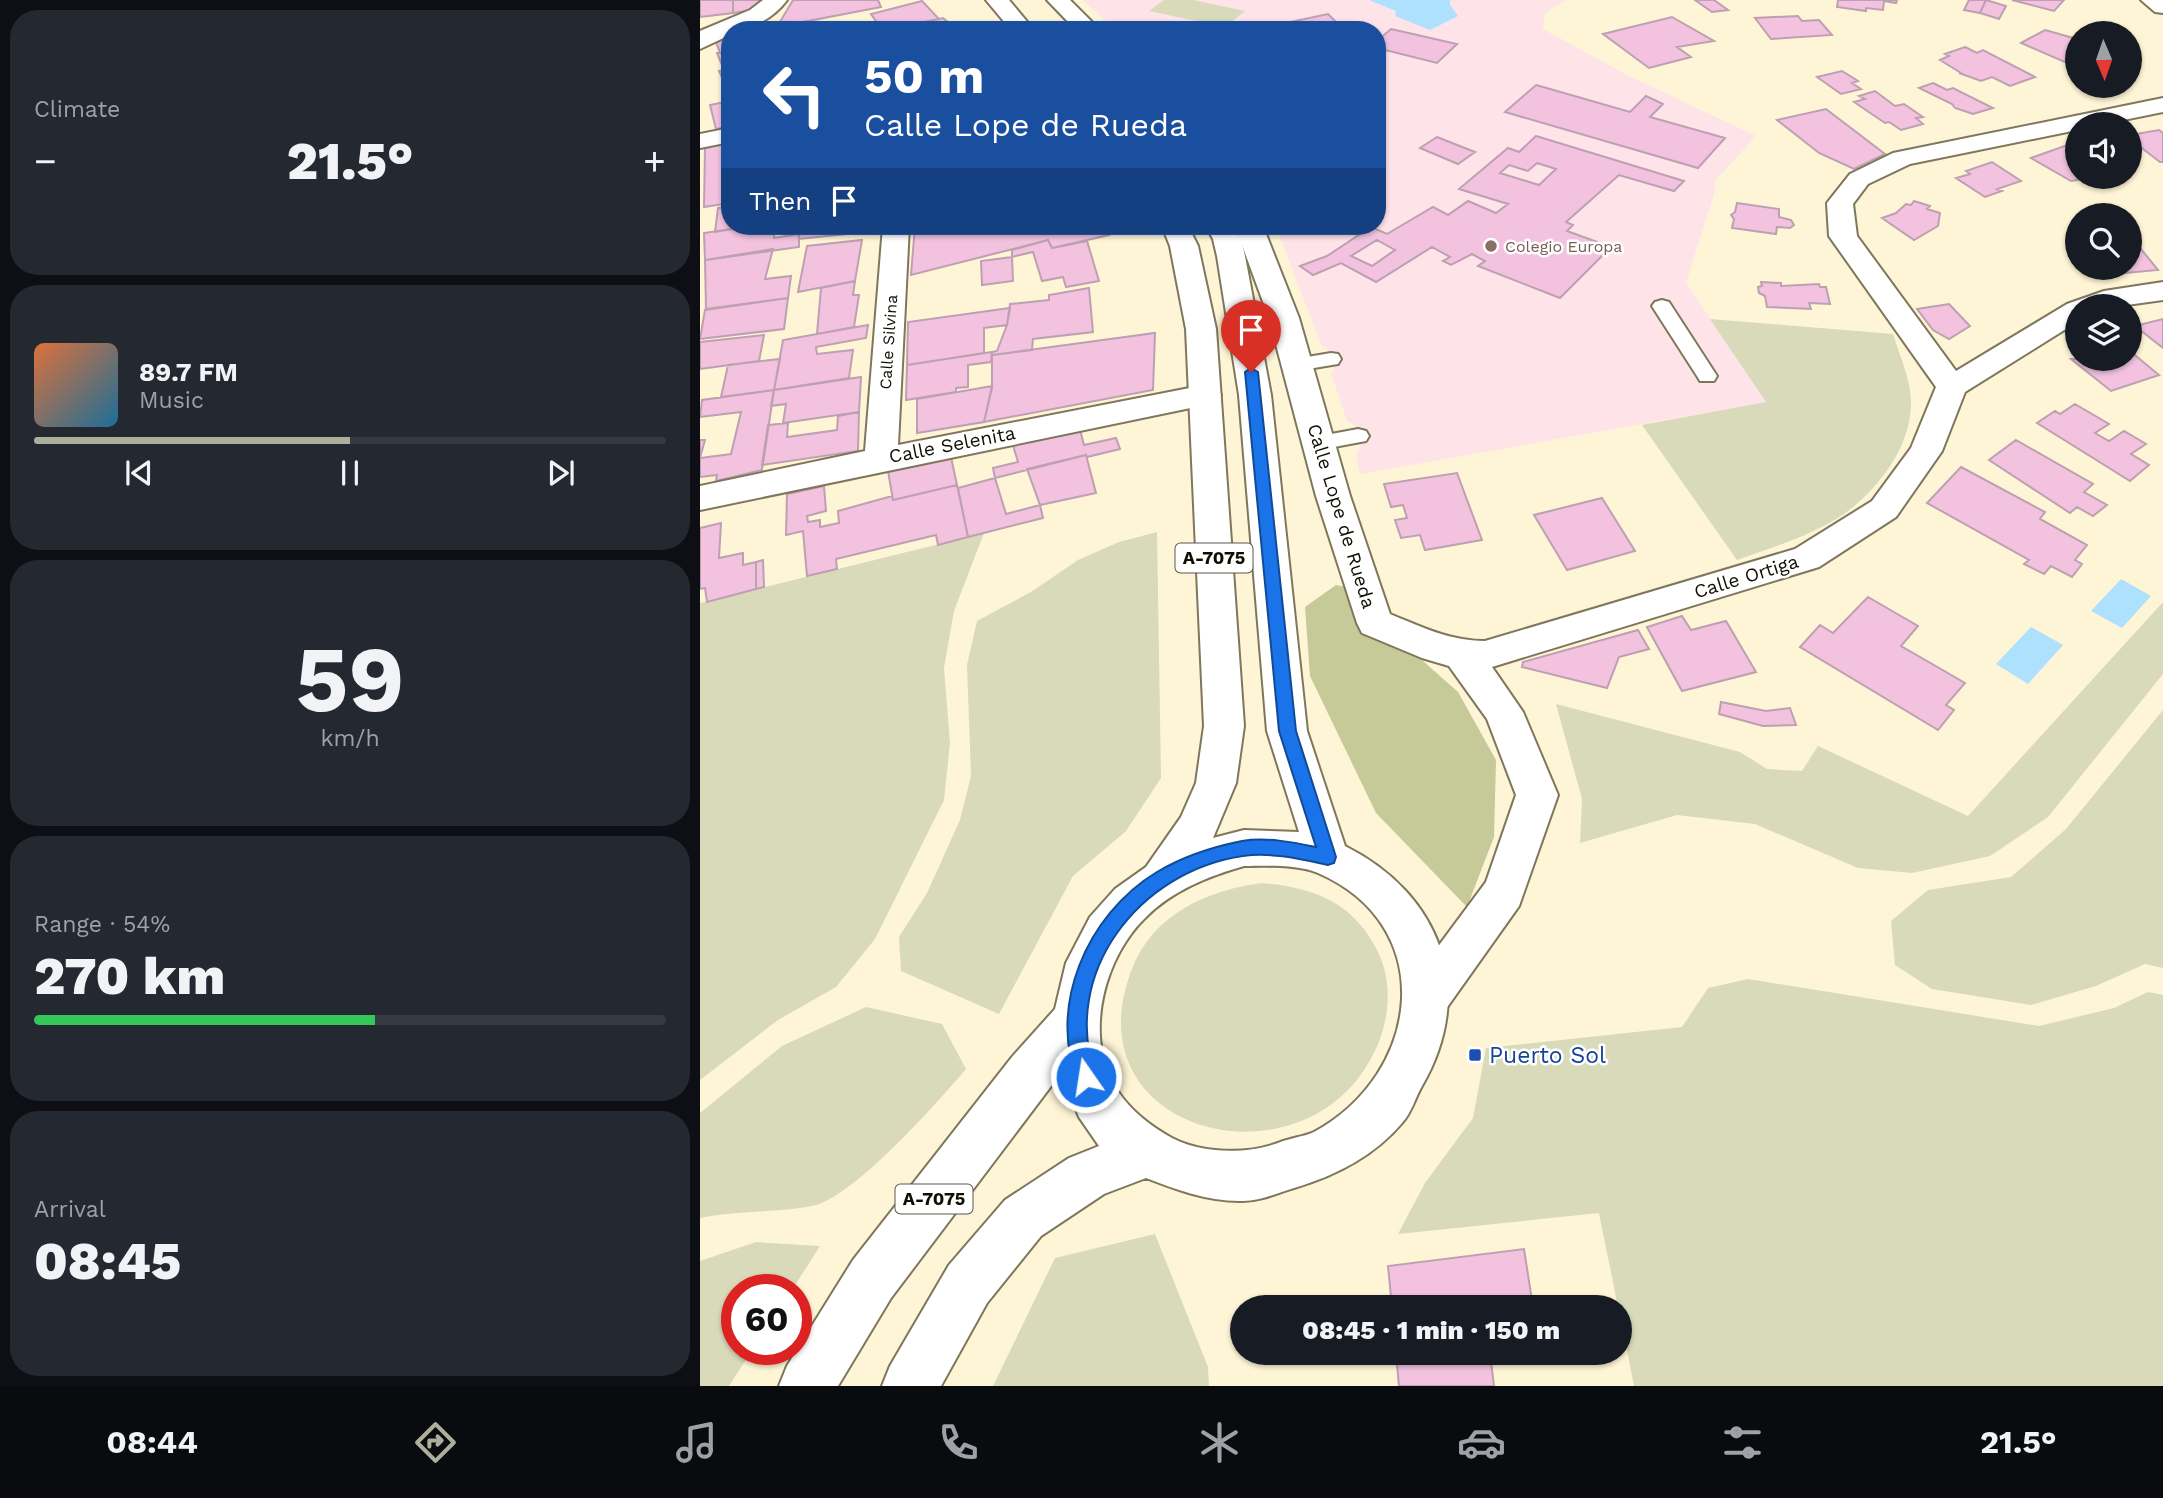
<!DOCTYPE html>
<html lang="en">
<head>
<meta charset="utf-8">
<style>
  :root { --surface:#171b24; --page:#242831; --text:#f1f3f6; --muted:#9ea1a6; --line:#363941; --accent:#acb09b }
  body { margin:0; font-family:"Work Sans",sans-serif; background:var(--page); color:var(--text); height:100vh; display:flex; flex-direction:column; font-size:26px; white-space:nowrap }
  * { box-sizing:border-box; margin:0 }
  p { font-size:23px; color:var(--muted) }
  .icon { flex:none; width:38px; height:38px; fill:none; stroke:currentColor; stroke-width:2; stroke-linecap:round; stroke-linejoin:round }
  .map { position:relative; flex:1; overflow:hidden }
  .panel { display:flex; flex-direction:column; gap:10px; padding:10px; background:#0d0f14; width:700px }
  .panel>* { flex:none }
  .hud { position:absolute; left:21px; top:21px; width:665px; height:214px; border-radius:28px; box-shadow:0 2px 5px #0004; background:#1a4fa0; color:#fff; overflow:hidden }
  .needle { width:46px; rotate:178deg }
  .controls { position:absolute; left:1365px; top:21px; display:grid; gap:14px }
  .controls a { display:grid; place-items:center; width:77px; height:77px; border-radius:50%; background:var(--surface); box-shadow:0 2px 5px #0004; font-size:35px }
  .speed { position:absolute; left:21px; top:1274px; display:flex; gap:14px; font-size:35px; font-weight:700; text-align:center }
  .speed>* { display:grid; place-content:center; width:91px; height:91px; border-radius:50%; background:var(--surface); box-shadow:0 2px 5px #0004; line-height:1 }
  .speed .limit { border:10px solid #d22; background:#fff; color:#111 }
  .pin { position:absolute; display:grid; place-items:center; width:60px; height:60px; color:#fff; margin:-72px -30px; border-radius:50% 50% 50% 0; rotate:-45deg; box-shadow:0 0 7px #0007 }
  .pin .icon { rotate:45deg }
  .me { position:absolute; width:77px; margin:-38px; rotate:347deg; stroke-linejoin:round; filter:drop-shadow(0 0 5px #0008) }
  .turn { display:flex; align-items:center; gap:24px; height:147px; padding:0 28px; font-size:32px }
  .turn .icon { width:91px; height:91px; stroke-width:2.5 }
  .turn b { display:block; font-size:49px; line-height:60px }
  .then { display:flex; align-items:center; height:66px; padding:0 28px; background:#0003; gap:14px; font-size:26px }
  .big { font-size:52px; font-weight:800; line-height:1.1 }
  .panel .tile { flex:1; display:flex; flex-direction:column; justify-content:center; gap:10px; min-width:0; padding:0 24px; border-radius:28px; background:var(--page) }
  .panel .dial { align-items:center; gap:0 }
  .dial b { font-size:91px; line-height:1 }
  .song { display:flex; align-items:center; gap:21px }
  .cover { width:84px; height:84px; border-radius:10px; background:linear-gradient(135deg,hsl(20 70% 55%),hsl(200 70% 35%)) }
  .played { height:7px; border-radius:4px; background:linear-gradient(90deg,var(--accent) 50%,var(--line) 50%) }
  .keys { display:flex; justify-content:space-around; direction:ltr }
  .heat { display:flex; justify-content:space-between; align-items:center; font-size:38px; direction:ltr }
  .charge { height:10px; border-radius:5px; background:linear-gradient(90deg,#34c759 54%,var(--line) 0) }
  .trip { position:absolute; left:530px; top:1295px; width:402px; height:70px; border-radius:35px; background:var(--surface); box-shadow:0 2px 5px #0004; font-weight:800; line-height:70px; text-align:center }
  .tabs { display:flex; height:112px; justify-content:space-around; align-items:center; background:#090b0e; color:var(--muted) }
  .tabs .icon { width:49px; height:49px }
  .tabs .active { color:var(--accent) }
  .tabs b { font-size:32px; color:var(--text) }
  main { display:flex; flex:1; min-height:0 }
  .map>svg:first-child { display:block }
  .education { fill:#fee3e8 }
  .green { fill:#d8daba }
  .forest { fill:#c6c998 }
  .water { fill:#ade1fd }
  .building { fill:#f2c2df; stroke:#bda0b1; stroke-width:2; fill-rule:evenodd }
  .lines { fill:none; stroke-linecap:round; stroke-linejoin:round }
  .lane-casing { stroke:#7f775b; stroke-width:4 }
  .street-casing { stroke:#7f775b; stroke-width:4 }
  .primary-casing { stroke:#7f775b; stroke-width:4 }
  .lane { fill:#fff; fill-rule:evenodd }
  .street { fill:#fff; fill-rule:evenodd }
  .primary { fill:#fff; fill-rule:evenodd }
  .route { fill:#1a73e8; stroke:#114b97; stroke-width:2 }
  .education-dot { fill:#8d6e63; stroke:#fff; stroke-width:2.5 }
  .transit-dot { fill:#1a4fb4; stroke:#fff; stroke-width:2.5 }
  .labels { text-anchor:middle; stroke-width:5; stroke-linejoin:round; paint-order:stroke }
  .far-education-label { font-size:16px; fill:#785e54; stroke:#fff; text-anchor:start }
  .far-street-label { font-size:16px; fill:#110e04; stroke:#fff }
  .shield { fill:#fff; stroke:#58564f; stroke-width:2 }
  .shield-label { font-size:18px; font-weight:bold; fill:#110e04 }
  .street-label { font-size:19px; fill:#110e04; stroke:#fff }
  .near-transit-label { font-size:23px; fill:#164399; stroke:#fff; text-anchor:start }
</style>
</head>
<body>
<main>
<section class="panel">
<div class="tile"><p>Climate</p>
<div class="heat"><a>−</a><b class="big">21.5°</b><a>+</a></div>
</div>
<div class="tile">
<div class="song"><i class="cover"></i><div><b>89.7 FM</b><p>Music</p></div></div>
<div class="played"></div>
<div class="keys"><svg class="icon" aria-label="previous" viewBox="0 0 24 24"><path d="M18 5L8 12l10 7zM5 5v14"/></svg><svg class="icon" aria-label="pause" viewBox="0 0 24 24"><path d="M8 5v14M16 5v14"/></svg><svg class="icon" aria-label="next" viewBox="0 0 24 24"><path d="M6 5l10 7-10 7zM19 5v14"/></svg></div>
</div>
<div class="tile dial"><b>59</b><p>km/h</p></div>
<div class="tile"><p>Range · 54%</p><b class="big">270 km</b><div class="charge"></div></div>
<div class="tile"><p>Arrival</p><b class="big">08:45</b></div>
</section>
<div class="map">
<svg width="1463" height="1386" viewBox="0 0 1463 1386">
  <rect width="100%" height="100%" fill="#fef5d6"/>
  <!-- education -->
  <path class="education" d="M383,0h483l-21,13 -2,16 84,46 129,61 -41,45v10l-29,92 81,119 -407,72 -4,-18 4,-9 -4,-21 -9,-5 -16,-48 3,-5 -7,-20 -6,-3 -45,-119h101v-196h-262z"/>
  <!-- green -->
  <path class="green" d="M464,0h29l52,11 -20,16 -76,-16z
    M1010,319l183,15c6,20 18,46 18,67 1,46 -34,90 -70,115 -31,20 -70,32 -104,44l-95,-135 124,-23z
    M457,532l4,246 -35,53 -53,45 -74,138 -98,-43 -2,-34 28,-44 33,-73 11,-44 -4,-111 10,-44 54,-29 47,-32 41,-18z
    M284,533l-30,78 -10,57 6,75 -6,57 -69,139 -39,48 -58,33 -78,60v-477z
    M1463,602v72l-115,143 -58,39 -78,17 -54,-5 -103,-44 -78,-9 -97,28 2,-44 -26,-95 184,48 27,17 35,2 16,-25 150,70z
    M1463,710v258l-18,-4 -49,22 -65,19 -99,-16 -37,-24 -4,-44 37,-31 83,-13 55,-48z
    M562,883c51,4 93,20 116,69 14,29 12,63 0,92 -63,152 -312,93 -246,-75 21,-55 76,-79 130,-86z
    M1048,979l291,47 75,-18 34,-16 15,3v391h-529l-13,-66 -1,-13h-2l-19,-94 -201,21 27,-51 48,-65 13,-70 196,-21 26,-39z
    M166,1007l76,17 24,45c-28,33 -114,130 -154,137 -37,7 -75,4 -112,12v-105l82,-67z
    M455,1234l53,133 1,19h-216l62,-128z
    M56,1242l64,4 -28,44h-55v59h16l-24,37h-29v-125z"/>
  <!-- forest -->
  <path class="forest" d="M636,585l16,3 4,27 21,26 37,12 44,39 38,68 -2,77 -27,70 -91,-94 -66,-137 -5,-69z"/>
  <!-- water -->
  <path class="water" d="M669,0h81v5l8,11 -28,14 -35,-14 1,-5z
    M1421,579l30,17 -29,32 -31,-17z
    M1331,627l32,18 -35,39 -32,-20z"/>
  <!-- building -->
  <path class="building" d="M0,0h33v13l-33,4z
    M33,0h33l-8,9 -25,4z
    M93,0h85l3,7 -104,20z
    M995,0h19l14,10 -16,2z
    M1138,0h59l-1,3 -12,-2 -1,9 -17,-2v3l-29,-4z
    M1269,0h17l-6,13 -16,-3z
    M1286,0l20,6 -7,13 -19,-6z
    M1312,0h52l-10,11z
    M222,1l17,18 -57,11 -11,-16z
    M628,14l16,16h-52l-7,-7z
    M1098,16l4,5 17,-1 13,15 -61,4 -16,-21z
    M972,17l42,24 -37,6 14,10 -42,11 -46,-34z
    M243,18l6,5 4,-1 6,8h-69z
    M691,29l66,15 -20,19 -60,-15v-7z
    M1345,30l32,9v20l-10,4 -46,-20z
    M30,39v30l-6,1 -7,-17h3l-4,-11z
    M1265,47l12,6 6,-3 52,27 -25,9 -18,-9 -11,4 -22,-8h2l-21,-13 9,-4 -4,-2z
    M30,69v23l-1,1 -10,-22z
    M1142,71l16,10 -6,2 9,6 -20,5 -24,-17z
    M1233,83l14,7 6,-2 40,20 -20,6 -18,-6 -3,-4 -33,-16z
    M836,85l94,27 16,-16 17,8 -13,13 75,21 -27,30 -193,-56z
    M1175,91l20,15 9,-2 19,13 -7,1 7,6 -22,6 -12,-8 -4,1 -31,-21 11,-3 -6,-3z
    M30,101v25l-14,3 -6,-24z
    M1126,109l42,32 17,13 -31,15 -35,-16 -42,-33z
    M1459,130l4,3v29h-3l-30,-23v-4z
    M836,136l148,45 -10,10 -55,-16 -53,47 7,3 -6,6 44,16 -51,51 -82,-32 7,-5 -13,-7 -21,11 -8,-4 7,-4 -18,-10 -56,35 -35,-19 -28,12 -13,-9 27,-10 44,-29 16,7 46,-27 15,8 20,-14 28,12 12,-9 -49,-15 49,-41 11,4zM837,163l19,6 -17,16 -39,-12 9,-8 19,6zM677,240l18,10 -23,16 -21,-10z
    M737,137l38,15 -17,12 -38,-16z
    M30,141v62l-26,4 1,-59z
    M1373,143l4,2v32h21l-27,4 -40,-23z
    M1292,162l29,19 -24,8 5,2 -17,6 -29,-19 14,-4 -4,-3z
    M1214,201l16,5 -3,3 13,4 -2,13 -24,14 -32,-22 14,-5 10,-9 5,1z
    M1037,203l42,6v8l12,3 3,5 -4,3 -13,-1 -1,7 -44,-6 2,-9 -3,-4 4,-3z
    M30,207v19h19l-34,6 3,-24z
    M49,226h26l-1,12 25,-4v13l-94,13 -1,-27z
    M100,226h77v5l-78,8z
    M215,226h188l6,9 -57,13 -4,-8 -137,35z
    M1430,238h2l26,32 -33,3 -4,-5h9z
    M162,240l-7,41 -57,11 9,-46z
    M348,240l4,8 35,-7 12,40 -33,6 -3,-10 -21,4 -9,-29 -21,5v-7z
    M73,249l-8,30 26,-3 -3,22 -82,11 -1,-49z
    M312,257l1,24 -31,4 -1,-24z
    M155,281l-2,14h6l-5,32 -37,7 4,-46z
    M1061,282l20,1v3l38,-2 1,3h6l4,17 -21,-1 2,6 -44,-2 -2,-11 -6,-3 -1,-6 4,-1z
    M389,288l4,44 -60,7 -1,11 -40,5v-3l5,-1 10,-26 3,-21 39,-4v-5z
    M88,298l-4,31 -84,10 5,-29z
    M1249,304l21,22 -21,13 -16,-9 -16,-21z
    M310,308l-3,17 -23,3v25l-77,12 1,-43z
    M1463,319v29l-28,-22z
    M168,325l-2,13 -50,9 1,7 36,-4 -4,28 -75,12 9,-50z
    M455,333l-2,57 -169,32 8,-34v-33z
    M64,335l-5,26 -59,8v-27z
    M1430,351l29,24 -48,16 -40,-32h59z
    M292,352l-1,10 -23,3v22l-12,1v4l-50,8 1,-35z
    M80,359l-6,31 -53,7 7,-32z
    M161,377l-2,35 -76,11 3,-19 -15,2 3,-16z
    M292,386l-8,36 -67,11v-34z
    M74,390l-12,80 -46,11 1,-6 -17,2v-37h5l-5,18 31,-4 10,-42 -41,5 2,-17z
    M1375,404l34,20 -14,9 14,8 15,-10 22,13 -15,10 18,11 -19,16 -93,-58 18,-12 5,3z
    M159,412l-1,39 -96,14 6,-40 20,-2 -1,14 50,-7 1,-14z
    M379,426l5,19 32,-7 4,11 -33,8 -1,-2 -91,23 -2,-10 25,-6 -6,-20z
    M1316,440l77,44 -9,8 23,13 -14,11 -16,-9 -7,6 -81,-53z
    M386,455l10,38 -56,12 -13,-36z
    M251,457l6,28 -64,15 -5,-29z
    M1261,467l84,45 -5,7 47,26 -12,15 7,4 -10,13 -21,-11 -7,8 -20,-10 5,-4 -102,-57z
    M757,473l25,67 -57,10 -5,-15 -19,3 -6,-18 12,-2 -4,-13 -12,2 -7,-23z
    M295,478l11,36 34,-9 3,13 -75,19 -10,-49z
    M257,485l11,52 -30,8 -2,-10 -100,24 1,10 -30,7 -4,-45 -17,4 1,-41 37,-8 2,25 -19,5 1,6 12,-2v7l19,-4 -1,-12 54,-15 1,4z
    M902,498l33,53 -68,19 -33,-55z
    M21,523l-2,35 24,-5v12l13,-3v27l-49,13 -2,-14 -5,1v-61z
    M63,560l1,27 -8,2v-27z
    M1168,597l50,29 -17,20 64,37 -19,22 8,5 -16,20 -138,-83 20,-22 13,8z
    M982,616l9,14 35,-9 30,51 -74,19 -35,-64z
    M938,630l11,19 -30,8 -12,31 -85,-21 1,-5z
    M1021,702l45,9 24,-3 6,17 -33,1 -44,-12z
    M824,1249l9,58h-141l-4,-41z
    M696,1353h94l4,33h-95z"/>
  <g class="lines">
    <!-- lane casing -->
    <g class="lane-casing">
      <path id="lane" d="M962,300l7,2 48,74 -3,5h-14l-3,-5 -45,-70 3,-4z
        M631,353l7,1 3,5 -3,5 -42,7 -7,-1 -3,-5 3,-5z
        M658,429l8,2 3,5 -3,5 -48,9 -8,-2 -3,-5 3,-5z"/>
    </g>
    <!-- street casing -->
    <g class="street-casing">
      <path id="street" d="M63,0h24c-13,18 -36,30 -57,30v5l-30,14v-18l50,-21z
        M1441,0h22v13l-8,-1z
        M1463,98v14l-59,12h-27v6l-167,34 -42,20 -15,20 4,32 99,135 111,-67 37,-13 59,-9v18l-43,6h-43v16l-112,70 -23,59 -46,66 -77,50 -327,100 31,45 35,83 -39,111 -76,107 -16,7 -16,-7 -7,-15 7,-15 75,-101 30,-87 -29,-76 -38,-53 -27,-8 -60,-25 -5,-10 -41,-127 -47,-178 -31,-84 4,-6 10,-2 10,2 4,6 33,84 51,178 40,118c32,13 60,27 95,27l310,-92 77,-48 39,-53 25,-61 -107,-151 -2,-33 23,-29 43,-21z
        M30,128v14l-30,6v-14z
        M183,226h26l-11,219 307,-60 11,3 5,7 -5,7 -11,3 -505,105v-24l165,-35z"/>
    </g>
    <!-- primary casing -->
    <g class="primary-casing">
      <path id="primary" d="M286,0h23l25,30h-23z
        M347,0h23l30,30h-24z
        M462,226h26l10,20 18,83 28,397 -8,57 -23,55 31,-8 55,2 -32,-101 -28,-336 -22,-139 -4,-17 -7,-13h26l9,13 4,17 26,139 36,336 38,115c96,48 132,145 77,240 -7,12 -10,26 -20,37 -28,33 -67,53 -108,65 -17,5 -33,13 -51,13 -34,1 -66,-11 -97,-23l-42,16 -63,42 -54,67 -46,83h-59l8,-20 59,-101 56,-65 64,-42 30,-12 -20,-29 -18,-44 -170,225 -53,88h-59l8,-20 66,-106 159,-203 43,-48 11,-46 24,-46 25,-28 31,-22 35,-50 15,-34 8,-57 -18,-397 -16,-83zM544,866c23,0 52,-2 74,7 122,53 103,201 -4,259 -11,5 -25,6 -36,11 -33,12 -82,11 -113,-9 -20,-12 -41,-30 -52,-51 -29,-52 -7,-128 33,-166 27,-27 63,-41 98,-51z"/>
    </g>
    <!-- lane -->
    <use href="#lane" class="lane"/>
    <!-- street -->
    <use href="#street" class="street"/>
    <!-- primary -->
    <use href="#primary" class="primary"/>
  </g>
  <!-- route -->
  <path class="route" d="M551,368l7,4 38,359 40,126 -2,6 -6,2c-28,-6 -57,-13 -85,-9 -104,15 -184,118 -147,221l-3,7 -7,3 -7,-3c-33,-76 8,-170 78,-212 25,-15 55,-25 85,-31 24,-4 50,1 74,6l-37,-116 -34,-359z"/>
  <!-- markers -->
  <circle class="education-dot" cx="791" cy="246" r="7"/>
  <rect class="transit-dot" x="768" y="1048" width="14" height="14" rx="3.5"/>
  <g class="labels">
    <!-- far-education labels -->
    <g class="far-education-label">
      <text x="805" y="252">Colegio Europa</text>
    </g>
    <!-- far-street labels -->
    <g class="far-street-label">
      <text transform="translate(188 342) rotate(-86)" y="6">Calle Silvina</text>
    </g>
    <!-- shield labels -->
    <g class="shield">
      <rect x="475.5" y="543.5" width="77" height="29" rx="5"/>
      <rect x="195.5" y="1184.5" width="77" height="29" rx="5"/>
    </g>
    <g class="shield-label">
      <text x="514" y="564">A-7075</text>
      <text x="234" y="1205">A-7075</text>
    </g>
    <!-- street labels -->
    <g class="street-label">
      <text transform="translate(252 444) rotate(-11)" y="7">Calle Selenita</text>
      <text transform="translate(642 516) rotate(73)" y="7">Calle Lope de Rueda</text>
      <text transform="translate(1046 576) rotate(-17)" y="7">Calle Ortiga</text>
    </g>
    <!-- near-transit labels -->
    <g class="near-transit-label">
      <text x="789" y="1063">Puerto Sol</text>
    </g>
  </g>
</svg>
<div class="controls">
<a><svg class="needle" viewBox="-14 -14 28 28"><path d="M0-13l5 13h-10z" fill="#e53935"/><path d="M0 13l5-13h-10z" fill="#9ea1a6"/></svg></a>
<a><svg class="icon" aria-label="sound" viewBox="0 0 24 24"><path d="M4 9h4l5-4v14l-5-4H4zM17 9q2 3 0 6"/></svg></a>
<a><svg class="icon" aria-label="search" viewBox="0 0 24 24"><circle cx="10" cy="10" r="6"/><path d="M15 15l6 6"/></svg></a>
<a><svg class="icon" aria-label="layers" viewBox="0 0 24 24"><path d="M12 4l9 5-9 5-9-5zM3 14l9 5 9-5"/></svg></a>
</div>
<div class="speed"><div class="limit">60</div></div>
<div class="pin" style="left:551px;top:372px;background:#d93025"><svg class="icon" aria-label="arrive" viewBox="0 0 24 24"><path d="M6 21V4h12l-3 4 3 4H6"/></svg></div>
<svg class="me" style="left:386px;top:1077px" viewBox="-20 -20 40 40"><circle r="17" fill="#1a73e8" stroke="#fff" stroke-width="3"/><path d="M0-11L8 9 0 5-8 9z" fill="#fff"/></svg>
<div class="trip">08:45 · 1 min · 150 m</div>
<div class="hud">
<div class="turn"><svg class="icon" aria-label="left" viewBox="0 0 24 24"><path d="M17 20v-9H6M10 6l-5 5 5 5"/></svg><div><b>50 m</b>Calle Lope de Rueda</div></div>
<div class="then">Then<svg class="icon" aria-label="arrive" viewBox="0 0 24 24"><path d="M6 21V4h12l-3 4 3 4H6"/></svg></div>
</div>
</div>
</main>
<nav class="tabs">
<b>08:44</b>
<svg class="icon active" aria-label="directions" viewBox="0 0 24 24"><path d="M12 3l9 9-9 9-9-9zM9 14v-3h6M13 9l2 2-2 2"/></svg>
<svg class="icon" aria-label="music" viewBox="0 0 24 24"><path d="M9 18V5l10-2v13"/><circle cx="6" cy="18" r="3"/><circle cx="16" cy="16" r="3"/></svg>
<svg class="icon" aria-label="phone" viewBox="0 0 24 24"><path d="M5 4h4l2 5-3 2q2 4 5 5l2-3 5 2v4C11 20 4 13 5 4z"/></svg>
<svg class="icon" aria-label="climate" viewBox="0 0 24 24"><path d="M12 3v18M4 7l16 10M4 17L20 7"/></svg>
<svg class="icon" aria-label="car" viewBox="0 0 24 24"><path d="M5 17H2v-5l4-1 3-4h7l3 4 3 1v5h-3M9 17h6M6 11h13"/><circle cx="7" cy="17" r="2"/><circle cx="17" cy="17" r="2"/></svg>
<svg class="icon" aria-label="filters" viewBox="0 0 24 24"><path d="M4 7h16M4 17h16"/><circle cx="9" cy="7" r="2"/><circle cx="15" cy="17" r="2"/></svg>
<b>21.5°</b>
</nav>
</body>
</html>
